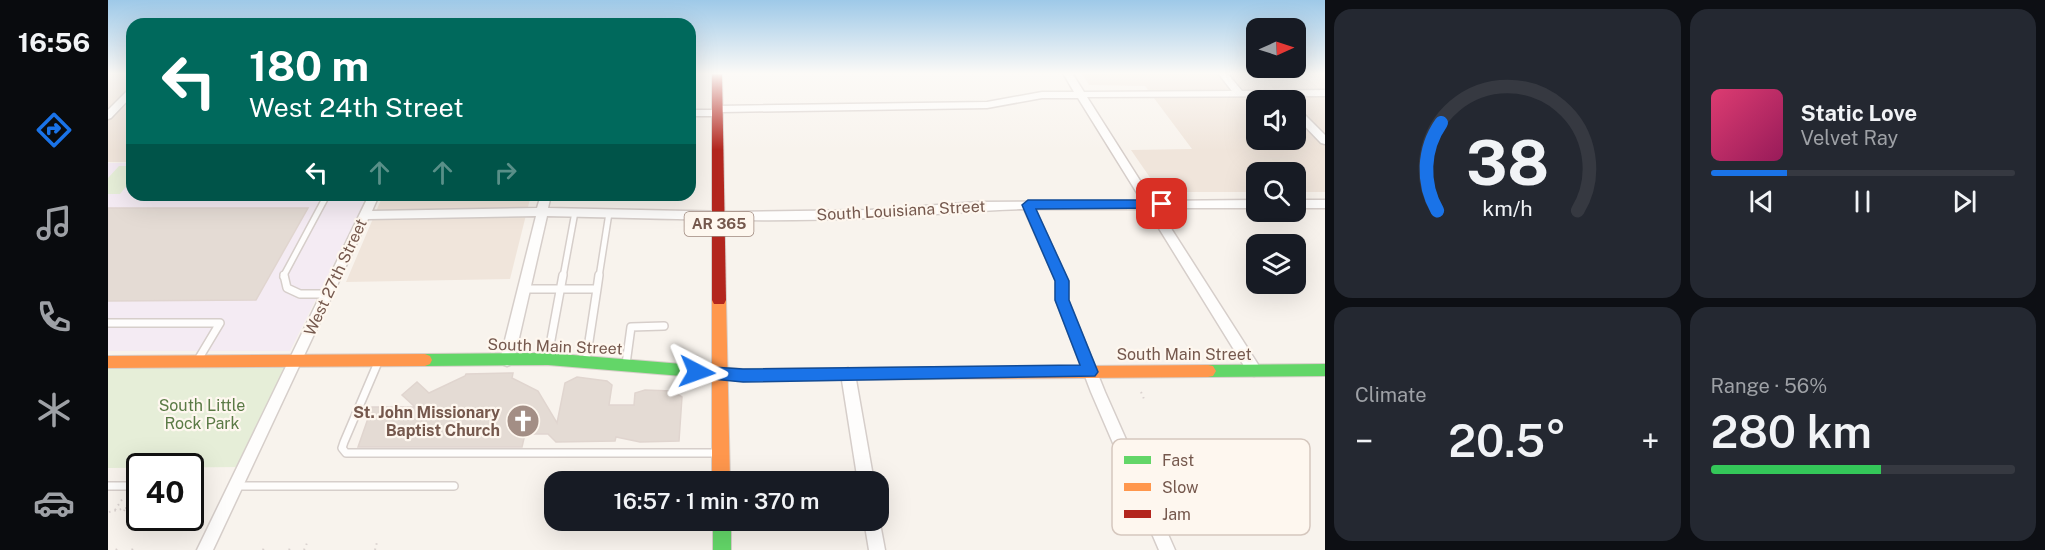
<!DOCTYPE html>
<html lang="en">
<head>
<meta charset="utf-8">
<style>
  :root { --surface:#171b24; --page:#242831; --text:#f1f3f6; --muted:#9ea1a6; --line:#363941; --accent:#1a73e8 }
  body { margin:0; font-family:"Public Sans",sans-serif; background:var(--page); color:var(--text); height:100vh; display:flex; flex-direction:column; font-size:22px; white-space:nowrap }
  * { box-sizing:border-box; margin:0 }
  p { font-size:20px; color:var(--muted) }
  .icon { flex:none; width:33px; height:33px; fill:none; stroke:currentColor; stroke-width:2; stroke-linecap:round; stroke-linejoin:round }
  .map { position:relative; flex:1; overflow:hidden }
  .side { display:flex; flex-direction:column; gap:9px; padding:9px; background:#0d0f14; width:720px }
  .side>* { flex:none }
  .top-card { position:absolute; left:18px; top:18px; width:570px; height:183px; border-radius:18px; box-shadow:0 6px 24px #0002; background:#00695c; color:#fff; overflow:hidden }
  .needle { width:39px; rotate:87deg }
  .buttons { position:absolute; left:1138px; top:18px; display:grid; gap:12px }
  .buttons a { display:grid; place-items:center; width:60px; height:60px; border-radius:12px; background:var(--surface); box-shadow:0 6px 24px #0002; font-size:30px }
  .speed { position:absolute; left:18px; top:453px; display:flex; gap:12px; font-size:30px; font-weight:700; text-align:center }
  .speed>* { display:grid; place-content:center; width:78px; height:78px; border-radius:50%; background:var(--surface); box-shadow:0 6px 24px #0002; line-height:1 }
  .speed .limit { border:3px solid #111; border-radius:9px; background:#fff; color:#111 }
  .pin { position:absolute; display:grid; place-items:center; width:51px; height:51px; color:#fff; margin:-26px; border-radius:12px; box-shadow:0 3px 9px #0006 }
  .me { position:absolute; width:66px; margin:-33px; rotate:94deg; stroke-linejoin:round; filter:drop-shadow(0 0 4px #0008) }
  .turn { display:flex; align-items:center; gap:21px; height:126px; padding:0 24px; font-size:27px }
  .turn .icon { width:78px; height:78px; stroke-width:2.5 }
  .turn b { display:block; font-size:42px; line-height:51px }
  .lanes { display:flex; align-items:center; height:57px; padding:0 24px; background:#0003; justify-content:center; gap:30px; direction:ltr }
  .lanes .off { opacity:.35 }
  .big { font-size:45px; font-weight:600; line-height:1.1 }
  .side .tile { flex:1; display:flex; flex-direction:column; justify-content:center; gap:9px; min-width:0; padding:0 21px; border-radius:18px; background:var(--page) }
  .side .dial { align-items:center; gap:0 }
  .dial svg { height:156px; overflow:visible; fill:none; stroke:var(--line); stroke-width:7; stroke-linecap:round; text-anchor:middle }
  .dial text { fill:var(--text); stroke:none }
  .song { display:flex; align-items:center; gap:18px }
  .cover { width:72px; height:72px; border-radius:9px; background:linear-gradient(135deg,hsl(340 70% 55%),hsl(330 70% 35%)) }
  .played { height:6px; border-radius:3px; background:linear-gradient(90deg,var(--accent) 25%,var(--line) 25%) }
  .keys { display:flex; justify-content:space-around; direction:ltr }
  .heat { display:flex; justify-content:space-between; align-items:center; font-size:33px; direction:ltr }
  .charge { height:9px; border-radius:4px; background:linear-gradient(90deg,#34c759 56%,var(--line) 0) }
  .side .tiles { flex:1; display:grid; gap:9px; grid-template-columns:repeat(2,1fr) }
  .trip { position:absolute; left:436px; top:471px; width:345px; height:60px; border-radius:18px; background:var(--surface); box-shadow:0 6px 24px #0002; font-weight:600; line-height:60px; text-align:center }
  main { display:flex; flex:1; min-height:0 }
  .tabs { display:flex; flex-direction:column; width:108px; justify-content:space-around; align-items:center; background:#090b0e; color:var(--muted) }
  .tabs .icon { width:42px; height:42px }
  .tabs .active { color:var(--accent) }
  .tabs b { font-size:27px; color:var(--text) }
  .map>svg:first-child { display:block }
  .residential { fill:#f0e5db; fill-rule:evenodd }
  .education { fill:#f4ebf3 }
  .green { fill:#e6eed8 }
  .building { fill:#e4dbd4; stroke:#e0d5cf; stroke-width:1.5 }
  .lines { fill:none; stroke-linecap:round; stroke-linejoin:round }
  .lane-far1-casing { stroke:#d6ceca; stroke-width:8 }
  .lane-casing { stroke:#d6ceca; stroke-width:10 }
  .street-casing { stroke:#d6ceca; stroke-width:3 }
  .fast-casing { stroke:#d7cec9; stroke-width:2 }
  .slow-casing { stroke:#d7cec9; stroke-width:2 }
  .jam-casing { stroke:#d7cec9; stroke-width:2 }
  .path { stroke:#dad2cf; stroke-width:2; stroke-dasharray:1.5 4; stroke-linecap:butt }
  .lane-far1 { stroke:#fefdfc; stroke-width:5 }
  .lane { stroke:#fefdfc; stroke-width:7 }
  .street { fill:#fefdfc; fill-rule:evenodd }
  .fast { fill:#63d668; fill-rule:evenodd }
  .slow { fill:#ff974d; fill-rule:evenodd }
  .jam { fill:#b3261e; fill-rule:evenodd }
  .route { fill:#1a73e8; stroke:#114b97; stroke-width:1.5 }
  .labels { text-anchor:middle; stroke-width:4.5; stroke-linejoin:round; paint-order:stroke }
  .shield { fill:#fef7ef; stroke:#9e887e; stroke-width:1.5 }
  .shield-label { font-size:15px; font-weight:bold; fill:#75584d }
  .street-label { font-size:16px; fill:#75584d; stroke:#fef7ef }
  .park-label { font-size:16px; fill:#5a7a45; stroke:#fef7ef }
  .poi-label { font-size:16px; font-weight:bold; fill:#75584d; stroke:#fef7ef; text-anchor:end }
  .key { fill:#fef7ef; stroke:#d5c7be; stroke-width:1.5 }
  .key-label { font-size:16px; fill:#75584d }
</style>
</head>
<body>
<main>
<nav class="tabs">
<b>16:56</b>
<svg class="icon active" aria-label="directions" viewBox="0 0 24 24"><path d="M12 3l9 9-9 9-9-9zM9 14v-3h6M13 9l2 2-2 2"/></svg>
<svg class="icon" aria-label="music" viewBox="0 0 24 24"><path d="M9 18V5l10-2v13"/><circle cx="6" cy="18" r="3"/><circle cx="16" cy="16" r="3"/></svg>
<svg class="icon" aria-label="phone" viewBox="0 0 24 24"><path d="M5 4h4l2 5-3 2q2 4 5 5l2-3 5 2v4C11 20 4 13 5 4z"/></svg>
<svg class="icon" aria-label="climate" viewBox="0 0 24 24"><path d="M12 3v18M4 7l16 10M4 17L20 7"/></svg>
<svg class="icon" aria-label="car" viewBox="0 0 24 24"><path d="M5 17H2v-5l4-1 3-4h7l3 4 3 1v5h-3M9 17h6M6 11h13"/><circle cx="7" cy="17" r="2"/><circle cx="17" cy="17" r="2"/></svg>
</nav>
<div class="map">
<svg width="1217" height="550" viewBox="0 0 1217 550">
  <rect width="100%" height="100%" fill="#f8f3ed"/>
  <!-- residential -->
  <path class="residential" d="M0,73h24v89h-24z
    M974,73h243v119h-29v-20h-39v20h-97l-29,-42 61,-1 -47,-63 -56,-1zM1149,100h39v40h-39z
    M275,195h148l-21,84 -164,3z"/>
  <!-- education -->
  <path class="education" d="M0,163h24v32h236l-78,156h-182z"/>
  <!-- green -->
  <path class="green" d="M11,166h13v13l-12,15h-12v-16z
    M188,360l-51,107 -137,1v-106z"/>
  <!-- building -->
  <path class="building" d="M0,208h200l-52,92 -148,1z
    M405,373l-1,5 26,13 19,32 8,-40 12,-6 30,4 5,4 -3,20h25l1,-12 10,-3 27,1 10,6 -3,44 -39,1 -24,-5 -1,4 -59,1 -8,-8h-23l-3,13h-164l14,-40h43l-13,-12 15,-13 12,11 36,-17 1,-2z"/>
  <g class="lines">
    <!-- lane-far1 casing -->
    <g class="lane-far1-casing">
      <path id="lane-far1" d="M175,277l44,-82
        M455,277l12,-65
        M491,277l10,-64"/>
    </g>
    <!-- lane casing -->
    <g class="lane-casing">
      <path id="lane" d="M176,275l3,13 13,6h27
        M417,289h72l-11,72
        M489,289l2,-14
        M0,323h112l-21,35
        M440,356l15,-81
        M271,360l-35,82 -2,6 4,5h369
        M518,364l5,-37 33,-1
        M0,486h32
        M128,486h218"/>
    </g>
    <!-- street casing -->
    <g class="street-casing">
      <path id="street" d="M955,73h9l12,19 148,-1 -14,-18h9l15,18 83,-1v6l-238,1 66,104 104,-1v8h-99l101,158 2,4 -2,4 -5,2 -5,-2 -102,-165h-112l33,72v19l37,92 70,158h-16l-68,-158 -35,-92v-19l-32,-72c-51,1 -102,7 -154,9 -108,5 -216,0 -323,-2l-33,144 -2,4 -5,2 -5,-2 -2,-4 36,-144 -168,3 -155,331h-16l172,-355h10l-7,16 165,-3 4,-13h10l-3,13 185,4 137,-2 108,-8 164,-1 -64,-103h-36l-55,10 -265,4 -1,3 -3,1h-28v-6h24l1,-3 3,-1 269,-4 55,-10h32z
        M24,88v8l-21,22 -3,1v-9l21,-21z
        M1188,108l3,1 26,26v9l-4,-1 -25,-26z
        M1188,200h29v8h-29z
        M740,368l5,2 2,4 19,108h-16l-17,-108 2,-4z
        M771,518l6,32h-16l-5,-30h15z"/>
    </g>
    <!-- fast casing -->
    <g class="fast-casing">
      <path id="fast" d="M440,353l195,16 197,-2 5,1 3,5 -3,5 -5,1 -197,2 -195,-16 -123,1 -5,-2 -2,-4 2,-4 5,-2z
        M1217,364v12l-117,1 -5,-1 -3,-5 3,-5 5,-1z
        M605,520h18v30h-18z"/>
    </g>
    <!-- slow casing -->
    <g class="slow-casing">
      <path id="slow" d="M611,295l5,1 2,4 4,182h-18v-182l2,-4z
        M317,354l5,2 2,4 -2,4 -5,2 -317,2v-12z
        M1100,365l5,1 3,5 -3,5 -5,1 -268,2 -5,-1 -3,-5 3,-5 5,-1z"/>
    </g>
    <!-- jam casing -->
    <g class="jam-casing">
      <path id="jam" d="M604,73h10l4,227 -2,4h-10l-2,-4z"/>
    </g>
    <!-- path -->
    <path class="path" d="M1033,392l3,7
      M32,507v3
      M7,510l8,-12
      M16,511l7,-13
      M1,512l17,-4
      M8,550l2,-3
      M24,550l2,-4
      M155,550l2,-5
      M181,550l2,-4
      M196,550l3,-7
      M267,550l2,-8"/>
    <!-- lane-far1 -->
    <use href="#lane-far1" class="lane-far1"/>
    <!-- lane -->
    <use href="#lane" class="lane"/>
    <!-- street -->
    <use href="#street" class="street"/>
    <!-- fast -->
    <use href="#fast" class="fast"/>
    <!-- slow -->
    <use href="#slow" class="slow"/>
    <!-- jam -->
    <use href="#jam" class="jam"/>
  </g>
  <!-- sky -->
  <linearGradient id="sky" x2="0" y2="1"><stop stop-color="#9ec9e8"/><stop offset="0.49" stop-color="#fcfaf7"/><stop offset="1" stop-color="#fcfaf7" stop-opacity="0"/></linearGradient>
  <rect width="1217" height="150" fill="url(#sky)"/>
  <!-- route -->
  <path class="route" d="M920,200h134l6,4 -6,4 -126,1 33,72v19l29,72 -3,4 -352,6 -51,-5 -3,-5 8,-6 46,3 337,-4 -25,-65v-19l-33,-76z"/>
  <!-- icons -->
  <defs>
    <g id="church-disc" transform="scale(1.725)"><circle r="9.5" fill="#a38e85" stroke="#fef7ef"/><path d="M-1.2-6h2.4v3.5h3.3v2.4h-3.3V6h-2.4V-.1h-3.3v-2.4h3.3Z" fill="#fff"/></g>
  </defs>
  <g fill-rule="evenodd">
    <use href="#church-disc" x="415" y="421"/>
  </g>
  <g class="labels">
    <!-- shield labels -->
    <rect class="shield" x="576.5" y="212" width="69" height="24" rx="4.5"/>
    <g class="shield-label">
      <text x="611" y="229">AR 365</text>
    </g>
    <!-- street labels -->
    <g class="street-label">
      <text transform="translate(793 210) rotate(-3)" y="6">South Louisiana Street</text>
      <text transform="translate(227 277) rotate(-65)" y="6">West 27th Street</text>
      <text transform="translate(447 346) rotate(2)" y="6">South Main Street</text>
      <text x="1076" y="360">South Main Street</text>
    </g>
    <!-- park labels -->
    <g class="park-label">
      <text x="94" y="411">South Little<tspan x="94" dy="18">Rock Park</tspan></text>
    </g>
    <!-- poi labels -->
    <g class="poi-label">
      <text x="392" y="418">St. John Missionary<tspan x="392" dy="18">Baptist Church</tspan></text>
    </g>
  </g>
  <!-- legend -->
  <rect x="1004" y="439" width="198" height="96" rx="9" class="key"/>
  <rect x="1016" y="456" width="27" height="8" fill="#63d668"/>
  <rect x="1016" y="483" width="27" height="8" fill="#ff974d"/>
  <rect x="1016" y="510" width="27" height="8" fill="#b3261e"/>
  <g class="key-label">
    <text x="1054" y="466">Fast</text>
    <text x="1054" y="493">Slow</text>
    <text x="1054" y="520">Jam</text>
  </g>
</svg>
<div class="buttons">
<a><svg class="needle" viewBox="-14 -14 28 28"><path d="M0-13l5 13h-10z" fill="#e53935"/><path d="M0 13l5-13h-10z" fill="#9ea1a6"/></svg></a>
<a><svg class="icon" aria-label="sound" viewBox="0 0 24 24"><path d="M4 9h4l5-4v14l-5-4H4zM17 9q2 3 0 6"/></svg></a>
<a><svg class="icon" aria-label="search" viewBox="0 0 24 24"><circle cx="10" cy="10" r="6"/><path d="M15 15l6 6"/></svg></a>
<a><svg class="icon" aria-label="layers" viewBox="0 0 24 24"><path d="M12 4l9 5-9 5-9-5zM3 14l9 5 9-5"/></svg></a>
</div>
<div class="speed"><div class="limit">40</div></div>
<div class="pin" style="left:1054px;top:204px;background:#d93025"><svg class="icon" aria-label="arrive" viewBox="0 0 24 24"><path d="M6 21V4h12l-3 4 3 4H6"/></svg></div>
<svg class="me" style="left:589px;top:372px" viewBox="-20 -20 40 40"><path d="M0-17L14 15 0 8-14 15z" fill="#1a73e8" stroke="#fff" stroke-width="4"/></svg>
<div class="trip">16:57 · 1 min · 370 m</div>
<div class="top-card">
<div class="turn"><svg class="icon" aria-label="left" viewBox="0 0 24 24"><path d="M17 20v-9H6M10 6l-5 5 5 5"/></svg><div><b>180 m</b>West 24th Street</div></div>
<div class="lanes"><svg class="icon" aria-label="left" viewBox="0 0 24 24"><path d="M17 20v-9H6M10 6l-5 5 5 5"/></svg><svg class="icon off" aria-label="ahead" viewBox="0 0 24 24"><path d="M12 20V5M6 11l6-6 6 6"/></svg><svg class="icon off" aria-label="ahead" viewBox="0 0 24 24"><path d="M12 20V5M6 11l6-6 6 6"/></svg><svg class="icon off" aria-label="right" viewBox="0 0 24 24"><path d="M7 20v-9h11M14 6l5 5-5 5"/></svg></div>
</div>
</div>
<section class="side">
<div class="tiles">
<div class="tile dial"><svg viewBox="0 0 100 80">
<path d="M14 69A42 42 0 1 1 86 69"/>
<path d="M14 69A42 42 0 0 1 16 24" stroke="#1a73e8"/>
<text x="50" y="56" font-size="32" font-weight="700">38</text>
<text x="50" y="72" font-size="11">km/h</text>
</svg></div>
<div class="tile">
<div class="song"><i class="cover"></i><div><b>Static Love</b><p>Velvet Ray</p></div></div>
<div class="played"></div>
<div class="keys"><svg class="icon" aria-label="previous" viewBox="0 0 24 24"><path d="M18 5L8 12l10 7zM5 5v14"/></svg><svg class="icon" aria-label="pause" viewBox="0 0 24 24"><path d="M8 5v14M16 5v14"/></svg><svg class="icon" aria-label="next" viewBox="0 0 24 24"><path d="M6 5l10 7-10 7zM19 5v14"/></svg></div>
</div>
<div class="tile"><p>Climate</p>
<div class="heat"><a>−</a><b class="big">20.5°</b><a>+</a></div>
</div>
<div class="tile"><p>Range · 56%</p><b class="big">280 km</b><div class="charge"></div></div>
</div>
</section>
</main>
</body>
</html>
